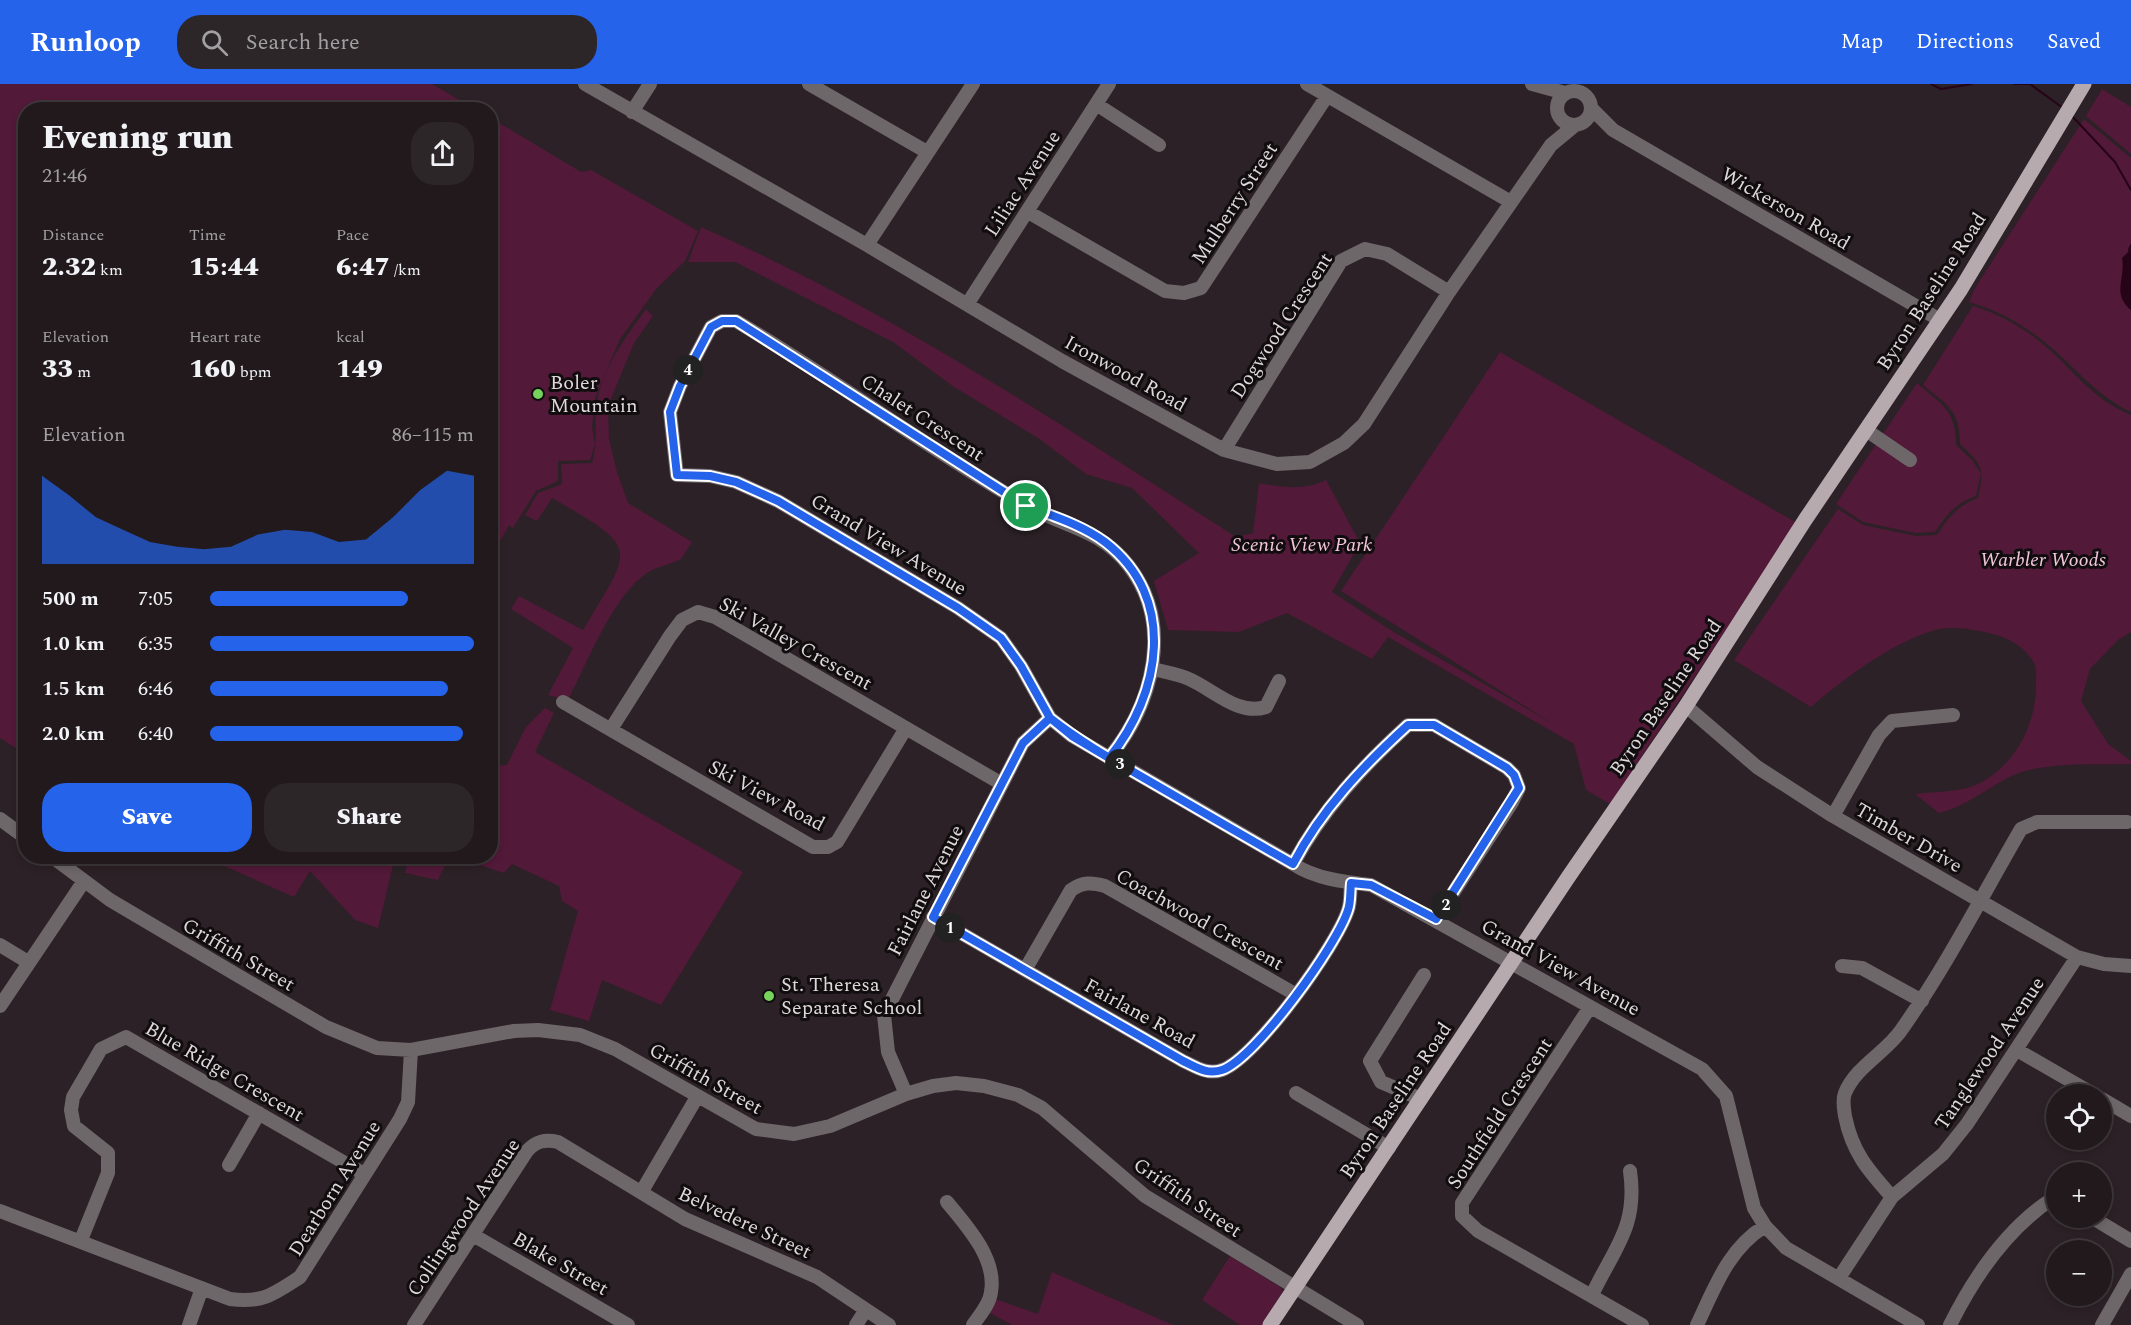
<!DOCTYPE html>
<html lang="en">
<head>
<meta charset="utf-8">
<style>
  body { margin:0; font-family:Spectral,serif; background:#2d2629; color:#f1f3f6; height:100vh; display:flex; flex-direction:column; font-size:22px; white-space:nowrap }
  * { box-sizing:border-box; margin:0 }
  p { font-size:20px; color:#a2a0a3 }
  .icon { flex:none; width:33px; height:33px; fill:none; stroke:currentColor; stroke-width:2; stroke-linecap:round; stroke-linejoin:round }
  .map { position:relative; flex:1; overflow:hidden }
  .details { position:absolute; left:18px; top:18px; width:480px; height:762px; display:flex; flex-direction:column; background:#21191c; border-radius:24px; box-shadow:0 3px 9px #0003,0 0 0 2px #3e383b }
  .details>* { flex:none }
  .controls { position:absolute; left:2046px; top:1000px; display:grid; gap:12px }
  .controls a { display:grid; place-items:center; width:66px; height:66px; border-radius:50%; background:#21191c; box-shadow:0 3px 9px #0003,0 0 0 2px #3e383b; font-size:30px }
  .pin { position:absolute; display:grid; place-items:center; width:51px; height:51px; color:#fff; margin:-26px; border:3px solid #fff; border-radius:50%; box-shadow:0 2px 6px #0007 }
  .km { position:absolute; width:30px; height:30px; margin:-15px; border-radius:50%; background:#222; color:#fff; font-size:16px; line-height:30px; text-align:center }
  .round { display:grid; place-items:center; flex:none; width:63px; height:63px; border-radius:24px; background:#2d2629 }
  .headline { display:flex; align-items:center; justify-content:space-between; height:102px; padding:0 24px }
  h1 { font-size:33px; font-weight:800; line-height:45px }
  .metrics { display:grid; grid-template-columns:repeat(3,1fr); gap:9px; height:102px; padding:6px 24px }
  .metrics div { display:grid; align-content:center }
  .metrics b { font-size:26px; font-weight:800 }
  .metrics small { font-size:16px; font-weight:400 }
  .metrics p { font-size:16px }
  .chart { height:168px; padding:12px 24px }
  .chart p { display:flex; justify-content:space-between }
  .chart svg { width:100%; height:108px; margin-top:6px; fill:#2563eb; opacity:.7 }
  .action { display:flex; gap:12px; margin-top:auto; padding:12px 24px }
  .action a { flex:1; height:69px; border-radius:24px; background:#2563eb; color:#fff; font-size:24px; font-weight:800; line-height:69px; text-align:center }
  .action a+a { background:#2d2629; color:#f1f3f6 }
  ul { padding:0 24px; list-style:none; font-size:20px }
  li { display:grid; grid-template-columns:96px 72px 1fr; align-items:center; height:45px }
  li i { height:15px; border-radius:8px; background:#2563eb }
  header { display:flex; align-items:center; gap:36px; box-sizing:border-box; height:84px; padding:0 30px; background:#2563eb; color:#fff }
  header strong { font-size:28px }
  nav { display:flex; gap:33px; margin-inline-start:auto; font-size:21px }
  .search { width:420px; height:54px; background:#2d2629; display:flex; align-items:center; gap:15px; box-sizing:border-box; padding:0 21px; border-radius:24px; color:#a2a0a3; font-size:22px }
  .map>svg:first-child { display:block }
  .green { fill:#521939 }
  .water { fill:#260317 }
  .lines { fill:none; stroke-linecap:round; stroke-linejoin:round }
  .stream { stroke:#260317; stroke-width:2 }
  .minor { stroke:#6d676a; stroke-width:14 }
  .major { stroke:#b6aaaf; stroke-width:15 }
  .route-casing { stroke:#fff; stroke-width:12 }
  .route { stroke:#2563eb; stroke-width:8 }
  .poi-dot { fill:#76d25a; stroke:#110d0f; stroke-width:2 }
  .labels { text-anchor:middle; stroke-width:6; stroke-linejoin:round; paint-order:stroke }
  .street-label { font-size:20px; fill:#dfd8db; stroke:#110d0f }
  .poi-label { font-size:20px; fill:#dfd8db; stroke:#110d0f; text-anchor:start }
  .park-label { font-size:20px; font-style:italic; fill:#f3c7db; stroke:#110d0f }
</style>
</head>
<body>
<header>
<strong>Runloop</strong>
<div class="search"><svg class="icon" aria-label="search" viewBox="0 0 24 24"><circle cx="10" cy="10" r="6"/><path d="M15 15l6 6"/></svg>Search here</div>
<nav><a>Map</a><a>Directions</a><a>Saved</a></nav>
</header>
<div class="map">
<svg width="2131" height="1241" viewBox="0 0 2131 1241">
  <rect width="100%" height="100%" fill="#2c2126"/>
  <path class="green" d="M0,0H432L475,25L26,26L25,670L0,654Z
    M2102,5L2131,23V70L2086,32Z
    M491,34L581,88L591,86L698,147L685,177L657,204L620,255L595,314L592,343L595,360L590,376L558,377V397L536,407L513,444L509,441L491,474Z
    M2084,35L2131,74V328C2099,313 2079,288 2053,265C2028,243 2000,227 1969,218L1975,204Z
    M701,143C890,226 1063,342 1236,453L1253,449L1259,399C1280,403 1306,407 1326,396L1360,459L1332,508L1392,547L1552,639L1341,507L1500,268L1797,439L1610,720L1586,706L1574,660L1388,553L1372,575L1287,529L1239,548L1168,546L1154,497L1199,469L1132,404L1086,390L1038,354L954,303L893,258L735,178H688Z
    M1973,222C2003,231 2029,247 2052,268C2080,294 2095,316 2131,331V548L2118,556L2090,585L2081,617L2108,660L2131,677V680C2097,681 2059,678 2025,687C1996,695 1971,722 1939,729L1915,710C1936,707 1958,709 1978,700C2015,682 2037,639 2036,599C2036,592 2037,583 2033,577C2024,563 2009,554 1993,550C1977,546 1955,542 1939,545C1896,556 1844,594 1811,623L1734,576L1838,425L1863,441L1916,452L1937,451C1948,434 1957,422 1978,414C1985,383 1982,381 1960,360C1960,326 1947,321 1923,301Z
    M646,225L653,232L634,259L608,322L609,355L617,388L628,419L692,458L681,475C668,482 655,482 643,492C611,517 588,577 569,614L563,615L548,611L573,564L511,525L519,512L583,546C634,461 640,465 552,414L537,437L525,431L538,409L562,400L561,380L592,379C598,359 594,340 597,319C602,285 626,252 646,225Z
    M1917,299C1942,321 1956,326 1956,361L1973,377L1981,390L1976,412C1956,419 1946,431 1935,448L1915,449L1863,438L1836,420Z
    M545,624L554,629L535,668L743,788L661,921L602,896L589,937L550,926L578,827L562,817L559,802L512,780L504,789L455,773L490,772L491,682L507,681L526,643Z
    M204,773H395L378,844L355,836L310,787L294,813Z
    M409,773V772L449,773L438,796L405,789Z
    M1230,1172L1280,1203L1283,1207L1263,1241H1240L1202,1216Z
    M1052,1188L1173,1241H1012L988,1228L995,1215L1038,1230Z"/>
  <path class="water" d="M2131,165V226C2111,209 2126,195 2122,174Z"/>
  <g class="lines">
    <path class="stream" d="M1931,0L1941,5L1972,0
      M2014,0H2030L2063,24
      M2072,32L2115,78L2131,106
      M2129,166L2131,161"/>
    <path class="minor" d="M585,0L867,161L1062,277L1224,366L1277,380L1310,378L1344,359L1364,340L1449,208L1551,61L1574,42
      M809,0L927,68
      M1307,0L1511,118
      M1532,0L1565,9
      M1557 24a17 17 0 1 1 34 0a17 17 0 1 1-34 0Z
      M1096,20L1159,61
      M1591,24L1613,46L1940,236
      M632,28L650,0
      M1028,128L1165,207L1184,209L1201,204L1327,12
      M867,161L973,0
      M968,219L1109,0
      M1866,346L1910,376
      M1224,366L1341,177L1365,165L1387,170L1449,208
      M1153,585C1165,588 1178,590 1189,595C1214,606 1238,632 1266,623L1279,597
      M563,618L813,763H828L837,758L906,644
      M1686,622L1757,683L1833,732L2077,873L2104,880L2131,882
      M611,645L670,552L682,536L698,528L715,533L1002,700
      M1109,674C1153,620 1174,541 1129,482C1099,443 1062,443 1024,420C926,363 834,295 736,237H722L711,243L680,302L670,328L677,391L710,392L736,398L778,417L958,524L1001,554L1021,582L1050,634L1072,652L1293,780C1316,795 1344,798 1371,801L1702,985L1726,1012L1754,1124L1765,1142L1786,1164L1918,1241
      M1833,732L1879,651L1892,637L1953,631
      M0,735L26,754
      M51,772L110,816L237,891L326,943L377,964L411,966L514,947L538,946L580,951L615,965L756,1045L794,1050L830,1042L906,1010L933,1002L956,999L984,1002L1018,1011L1042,1024L1145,1112L1357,1241
      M1293,780C1322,726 1363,682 1408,641H1434L1507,684L1514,691L1519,704L1511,720L1436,835
      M933,833L1183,977C1196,983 1207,991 1222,986C1256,974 1337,861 1348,826C1351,818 1350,807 1351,799
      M0,861L28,878
      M1842,882L1862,884L1922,917
      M1025,886L1071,806C1083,798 1091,798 1105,802L1295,910
      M0,922L84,797
      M1590,923L1462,1119V1132L1478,1147L1642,1241
      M2017,966L2095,1011
      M1296,1009L1389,1064
      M906,1010L888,968L884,931L1023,659L1050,634
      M1421,1015L1381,998L1370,977L1424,891
      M2102,1015L2131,1032
      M229,1081L259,1029
      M642,1107L697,1013
      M1892,1113C1868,1086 1852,1068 1845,1032C1844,1025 1842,1016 1845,1009C1856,982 1887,968 1902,945C1947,881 1982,812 2021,745L2037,738H2127
      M947,1118C967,1142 997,1175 991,1208C990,1220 979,1232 973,1241
      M0,1127L230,1215C263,1219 272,1211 300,1193L400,1035L408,1018L411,966
      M2093,1134L2131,1157
      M473,1151L628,1241
      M81,1156L108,1089V1069L74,1042L71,1026L73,1013L101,965L126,953L364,1090
      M1839,1194L1892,1113L1943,1070L1967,1040L2077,873
      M1592,1211C1614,1164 1638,1143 1630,1087
      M189,1241L202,1204
      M414,1241L527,1067C536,1057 545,1055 558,1058L685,1135L817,1193L889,1241
      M856,1241L865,1227
      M1697,1241C1715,1203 1728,1165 1765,1142
      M1950,1241C1974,1193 2006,1145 2052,1115L2056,1116
      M2102,1241L2131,1190"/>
    <path class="major" d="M1270,1241L1569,792L1686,622L1805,436L1961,205L2084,0"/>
  </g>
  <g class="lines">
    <defs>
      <path id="route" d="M1026,422C1053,432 1082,441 1105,458C1178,514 1161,610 1109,674L1072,652L1050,634L1023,659L933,833L1183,977C1196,983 1207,991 1222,986C1256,974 1337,861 1348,826C1351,818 1350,807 1351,799L1371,801L1436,835L1519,704L1514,691L1507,684L1434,641H1408C1363,682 1321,726 1293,780C1247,754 1201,727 1156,701C1120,680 1083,660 1050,634L1021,582L1001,554L958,524L778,417L736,398L710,392L677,391L670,328L680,302L711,243L722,237H736L1026,422"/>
    </defs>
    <use href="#route" class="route-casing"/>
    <use href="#route" class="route"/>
  </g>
  <g class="poi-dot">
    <circle cx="538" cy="310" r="6"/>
    <circle cx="769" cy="912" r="6"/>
  </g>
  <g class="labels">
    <g class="street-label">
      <text transform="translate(1022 99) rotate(-57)" y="7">Liliac Avenue</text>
      <text transform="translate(1234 119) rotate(-57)" y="7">Mulberry Street</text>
      <text transform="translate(1786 124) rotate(30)" y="7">Wickerson Road</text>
      <text transform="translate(1931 207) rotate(-57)" y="7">Byron Baseline Road</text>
      <text transform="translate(1281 241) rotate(-57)" y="7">Dogwood Crescent</text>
      <text transform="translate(1126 289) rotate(29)" y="7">Ironwood Road</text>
      <text transform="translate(923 333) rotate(33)" y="7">Chalet Crescent</text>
      <text transform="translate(889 460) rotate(31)" y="7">Grand View Avenue</text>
      <text transform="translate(796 559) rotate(29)" y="7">Ski Valley Crescent</text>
      <text transform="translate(1665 613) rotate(-56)" y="7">Byron Baseline Road</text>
      <text transform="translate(767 711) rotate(28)" y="7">Ski View Road</text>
      <text transform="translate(1909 753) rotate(30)" y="7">Timber Drive</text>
      <text transform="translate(925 806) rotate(-63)" y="7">Fairlane Avenue</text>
      <text transform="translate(1200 835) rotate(29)" y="7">Coachwood Crescent</text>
      <text transform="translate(239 870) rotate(30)" y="7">Griffith Street</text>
      <text transform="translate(1561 883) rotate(29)" y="7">Grand View Avenue</text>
      <text transform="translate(1140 929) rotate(29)" y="7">Fairlane Road</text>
      <text transform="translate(1989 969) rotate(-56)" y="7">Tanglewood Avenue</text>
      <text transform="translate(225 987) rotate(30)" y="7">Blue Ridge Crescent</text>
      <text transform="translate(706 994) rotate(29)" y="7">Griffith Street</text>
      <text transform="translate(1395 1016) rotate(-56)" y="7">Byron Baseline Road</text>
      <text transform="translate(1499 1029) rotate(-57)" y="7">Southfield Crescent</text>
      <text transform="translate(334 1104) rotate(-58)" y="7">Dearborn Avenue</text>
      <text transform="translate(1188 1113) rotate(34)" y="7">Griffith Street</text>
      <text transform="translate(463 1133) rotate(-56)" y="7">Collingwood Avenue</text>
      <text transform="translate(745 1138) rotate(25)" y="7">Belvedere Street</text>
      <text transform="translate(561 1179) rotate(30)" y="7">Blake Street</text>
    </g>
    <g class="poi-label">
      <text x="550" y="305">Boler<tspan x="550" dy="23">Mountain</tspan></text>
      <text x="781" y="907">St. Theresa<tspan x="781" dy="23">Separate School</tspan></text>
    </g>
    <g class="park-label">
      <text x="1302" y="467">Scenic View Park</text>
      <text x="2043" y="482">Warbler Woods</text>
    </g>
  </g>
</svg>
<div class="controls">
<a><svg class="icon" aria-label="locate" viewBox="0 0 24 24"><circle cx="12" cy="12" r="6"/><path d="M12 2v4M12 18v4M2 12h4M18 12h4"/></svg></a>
<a>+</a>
<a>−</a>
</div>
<div class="pin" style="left:1026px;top:422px;background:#1e9e55"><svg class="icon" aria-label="arrive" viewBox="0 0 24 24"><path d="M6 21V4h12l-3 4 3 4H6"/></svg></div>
<b class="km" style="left:950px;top:844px">1</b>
<b class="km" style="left:1446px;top:821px">2</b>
<b class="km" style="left:1120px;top:680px">3</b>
<b class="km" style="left:688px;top:286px">4</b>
<section class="details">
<div class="headline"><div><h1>Evening run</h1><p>21:46</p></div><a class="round"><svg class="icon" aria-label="share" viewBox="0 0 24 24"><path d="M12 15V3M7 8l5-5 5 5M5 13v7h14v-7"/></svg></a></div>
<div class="metrics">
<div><p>Distance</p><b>2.32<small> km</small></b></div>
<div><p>Time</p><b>15:44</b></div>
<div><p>Pace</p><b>6:47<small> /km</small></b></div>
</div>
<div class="metrics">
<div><p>Elevation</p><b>33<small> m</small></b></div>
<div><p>Heart rate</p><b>160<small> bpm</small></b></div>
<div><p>kcal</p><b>149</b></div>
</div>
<div class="chart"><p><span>Elevation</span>86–115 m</p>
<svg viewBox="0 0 160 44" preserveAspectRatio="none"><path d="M0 44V8L10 16L20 25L30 30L40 35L50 37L60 38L70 37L80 32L90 30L100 31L110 35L120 34L130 25L140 14L150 6L160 8V44z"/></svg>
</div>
<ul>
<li><b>500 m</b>7:05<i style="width:75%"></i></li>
<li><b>1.0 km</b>6:35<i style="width:100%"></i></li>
<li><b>1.5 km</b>6:46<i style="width:90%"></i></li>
<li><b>2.0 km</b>6:40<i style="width:96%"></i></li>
</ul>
<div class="action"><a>Save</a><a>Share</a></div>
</section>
</div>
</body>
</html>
